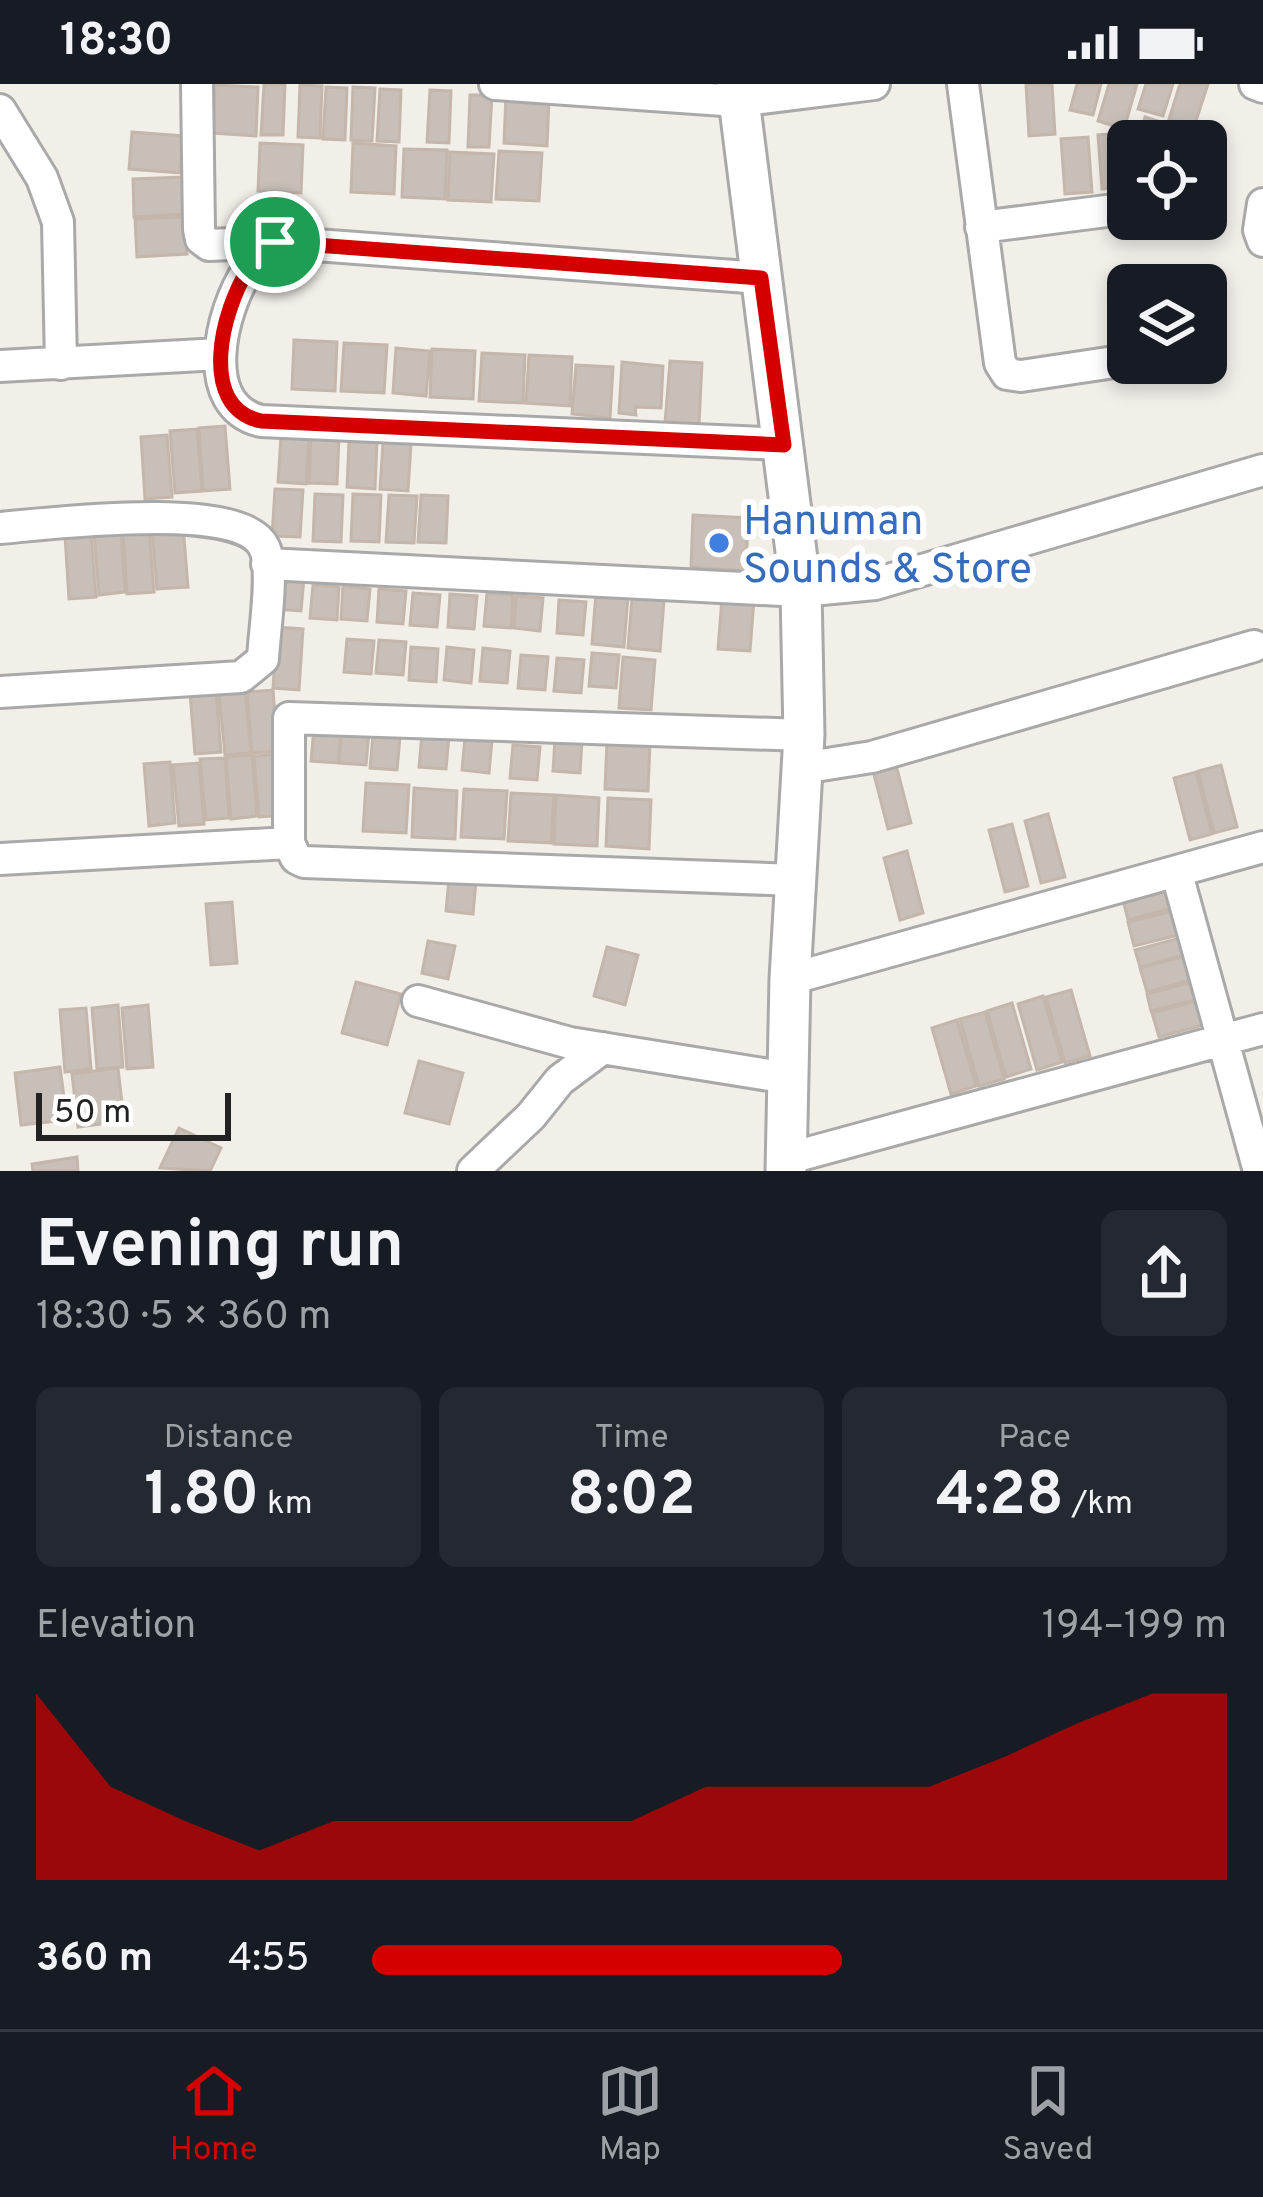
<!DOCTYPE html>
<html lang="en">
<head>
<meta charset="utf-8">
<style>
  body { margin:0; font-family:Overpass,sans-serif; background:#242831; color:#f1f3f6; height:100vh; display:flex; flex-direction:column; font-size:45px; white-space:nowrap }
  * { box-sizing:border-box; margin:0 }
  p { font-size:39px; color:#9ea1a6 }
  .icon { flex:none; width:66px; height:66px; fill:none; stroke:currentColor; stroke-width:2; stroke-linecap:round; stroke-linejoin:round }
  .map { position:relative; height:1087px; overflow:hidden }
  .side { display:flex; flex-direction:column; background:#171b24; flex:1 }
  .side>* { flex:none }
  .tools { position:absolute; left:1107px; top:36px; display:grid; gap:24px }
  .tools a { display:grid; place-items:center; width:120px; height:120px; border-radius:18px; background:#171b24; box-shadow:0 6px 18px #0003; font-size:60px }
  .scale { position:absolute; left:36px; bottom:30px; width:195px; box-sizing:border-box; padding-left:12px; border:6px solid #222; border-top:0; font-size:33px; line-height:42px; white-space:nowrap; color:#222; -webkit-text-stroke:9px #fff; paint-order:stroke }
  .pin { position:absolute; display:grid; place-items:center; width:102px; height:102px; color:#fff; margin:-51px; border:6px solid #fff; border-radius:50%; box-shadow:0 3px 12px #0007 }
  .round { display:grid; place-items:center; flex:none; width:126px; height:126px; border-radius:18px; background:#242831 }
  .headline { display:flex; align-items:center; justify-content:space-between; height:204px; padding:0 36px }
  h1 { font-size:66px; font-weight:700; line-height:90px }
  .metrics { display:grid; grid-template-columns:repeat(3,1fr); gap:18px; height:204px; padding:12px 36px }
  .metrics div { display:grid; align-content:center; border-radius:18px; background:#242831; text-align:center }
  .metrics b { font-size:60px; font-weight:700 }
  .metrics small { font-size:33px; font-weight:400 }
  .metrics p { font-size:33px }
  .chart { height:336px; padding:24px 36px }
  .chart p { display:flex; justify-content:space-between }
  .chart svg { width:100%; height:216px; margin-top:12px; fill:#d40000; opacity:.7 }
  ul { padding:0 36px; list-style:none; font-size:39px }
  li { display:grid; grid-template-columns:192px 144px 1fr; align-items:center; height:90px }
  li i { height:30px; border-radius:15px; background:#d40000 }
  .status { display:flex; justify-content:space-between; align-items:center; height:84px; padding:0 60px; background:#171b24; direction:ltr }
  .status svg { height:33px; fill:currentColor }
  .tab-bar { display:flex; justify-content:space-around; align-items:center; height:168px; border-top:3px solid #363941; background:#171b24; font-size:33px; color:#9ea1a6 }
  .tab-bar a { display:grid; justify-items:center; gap:6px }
  .tab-bar .on { color:#d40000 }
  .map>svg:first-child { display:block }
  .building { fill:#c7bfb8; stroke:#c4b6ab; stroke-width:3 }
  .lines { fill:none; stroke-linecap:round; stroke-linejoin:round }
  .minor-casing { stroke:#a9a9a9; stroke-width:36 }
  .tertiary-casing { stroke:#a9a9a9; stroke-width:45 }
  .minor { stroke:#fff; stroke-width:30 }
  .tertiary { stroke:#fff; stroke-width:39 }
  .route-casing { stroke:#fff; stroke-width:24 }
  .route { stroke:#d40000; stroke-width:15 }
  .shop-dot { fill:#3f7fe0; stroke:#fff; stroke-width:4.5 }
  .labels { text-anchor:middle; stroke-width:12; stroke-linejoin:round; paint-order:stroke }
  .shop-label { font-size:42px; fill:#366cbe; stroke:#fff; text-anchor:start }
</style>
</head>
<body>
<div class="status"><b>18:30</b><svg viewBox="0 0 49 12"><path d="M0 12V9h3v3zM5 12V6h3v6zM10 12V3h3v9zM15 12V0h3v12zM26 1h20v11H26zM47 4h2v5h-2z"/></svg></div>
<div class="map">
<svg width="1263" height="1087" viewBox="0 0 1263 1087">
  <rect width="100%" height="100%" fill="#f2efe9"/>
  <path class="building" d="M264,0H285L283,51H261Z
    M1026,0H1052L1055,50L1029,52Z
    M1077,0H1101L1093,31L1070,26Z
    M1109,0H1137L1124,45L1098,37Z
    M1146,0H1173L1163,32L1138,25Z
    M1180,0H1208L1194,43L1169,35Z
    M215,1L258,3L256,52L213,49Z
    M300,1L322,2L320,54L298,53Z
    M326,3L347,4L345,56L323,55Z
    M353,3L375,4L372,57L351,56Z
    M380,5L401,6L399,58L377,57Z
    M430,6L451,7L449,59L427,58Z
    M470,11H492L489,63H468Z
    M506,11L549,14L547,62L504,59Z
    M1145,33L1170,41L1165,57H1138Z
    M132,48L183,52L180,89L129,85Z
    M1124,49L1128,103L1102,105L1098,51Z
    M1088,53L1092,108L1065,110L1061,55Z
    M260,59L303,61L301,109L258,107Z
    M353,59L396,62L394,110L351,108Z
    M404,65L447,66L445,115L402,113Z
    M499,67L542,69L539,117L496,115Z
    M450,68L494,70L491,118L448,116Z
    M183,93L185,130L134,133L133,95Z
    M185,133L187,170L137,173L135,135Z
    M294,256L337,258L335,307L292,305Z
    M344,259L387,261L384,309L341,307Z
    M396,264L430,267L426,312L393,309Z
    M432,265L475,267L473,315L430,313Z
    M482,269L525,271L523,319L479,317Z
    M529,271L572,273L570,322L526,319Z
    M670,277L702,279L699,341L665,339Z
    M622,278L663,282L661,324L635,323L636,331L619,329Z
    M576,281L613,283L610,334L572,330Z
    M225,342L230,405L203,407L199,344Z
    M197,345L202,407L175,409L170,347Z
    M167,351L172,413L145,415L141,353Z
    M281,352L309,353L306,400L278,398Z
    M311,352L339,353L337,400L309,399Z
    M349,356L377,358L375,405L347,403Z
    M383,359L411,360L408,407L380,405Z
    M275,405L303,406L300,453L272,452Z
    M315,410L343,411L341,458L313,457Z
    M353,410L381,411L379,458L351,457Z
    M389,411L417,412L414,459L386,458Z
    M421,411L448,412L446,459L418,458Z
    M693,431L749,434L745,487L691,483Z
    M183,442L188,503L157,505L152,445Z
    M149,445L154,508L127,510L123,447Z
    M121,446L125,508L99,511L94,448Z
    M91,450L96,513L69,515L65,452Z
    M277,492L304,494L301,527L275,525Z
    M313,501L339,503L337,536L310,534Z
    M343,502L370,505L367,537L341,535Z
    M379,505L406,507L403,540L377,538Z
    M413,509L440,511L437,543L410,541Z
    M487,509L513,511L511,544L484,542Z
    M596,509L628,512L624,563L592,560Z
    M450,510L477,512L474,545L448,543Z
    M516,512L543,514L540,547L514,544Z
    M632,514L664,516L660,567L628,564Z
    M722,514L754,516L750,567L718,565Z
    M559,516L586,518L583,551L557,549Z
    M277,543L303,545L299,606L273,604Z
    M347,555L374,557L371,590L344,588Z
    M379,556L406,558L403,591L376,589Z
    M411,563L438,565L436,598L409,596Z
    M447,563L474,566L471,599L444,596Z
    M483,564L510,567L507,599L480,597Z
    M592,569L619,571L616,604L589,602Z
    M521,571L548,573L545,606L518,604Z
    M623,573L655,576L651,626L619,624Z
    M557,574L584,576L581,609L554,607Z
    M216,606L221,668L195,670L190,609Z
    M273,606L278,667L252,669L247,608Z
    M245,607L251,669L225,671L219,610Z
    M314,644L341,646L338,679L311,677Z
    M342,646L369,648L366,681L339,679Z
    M422,650L449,652L446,685L419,683Z
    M373,651L400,653L397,686L370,684Z
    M465,654L492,656L489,689L462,686Z
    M555,655L582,657L580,689L553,687Z
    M607,657L650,659L648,707L605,705Z
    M513,661L540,663L537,696L510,694Z
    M279,670L285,731L259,733L254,672Z
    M252,671L257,732L231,735L226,673Z
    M225,674L229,734L206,736L200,675Z
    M895,677L911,739L888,745L872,683Z
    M170,678L175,739L149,742L144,680Z
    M199,679L204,740L179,742L173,681Z
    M1221,681L1237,743L1214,749L1198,687Z
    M1196,688L1212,750L1190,756L1174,694Z
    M366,699L409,701L406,749L363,747Z
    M414,704L457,707L455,755L412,753Z
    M464,705L507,707L504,755L461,753Z
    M511,709L554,711L551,759L508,757Z
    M556,711L599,714L597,762L554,760Z
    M608,714L651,716L649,765L606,762Z
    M1048,730L1065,793L1041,799L1025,737Z
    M1012,740L1028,802L1005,808L989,746Z
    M907,767L923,829L900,836L884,774Z
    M449,795L476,797L473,830L446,827Z
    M1174,798L1180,822L1128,836L1122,812Z
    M232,818L237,879L211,881L206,820Z
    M1181,825L1187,849L1134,862L1128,838Z
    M1187,852L1191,869L1140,883L1135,866Z
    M428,857L455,862L448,895L422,889Z
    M607,863L638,871L625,921L594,912Z
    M1193,870L1199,894L1147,908L1140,884Z
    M1199,896L1203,914L1151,927L1147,910Z
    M356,898L401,910L387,961L342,949Z
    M1071,906L1090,972L1065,979L1046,913Z
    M1043,912L1062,978L1037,986L1018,920Z
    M1205,915L1211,939L1159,953L1152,929Z
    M1012,919L1031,985L1006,993L987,927Z
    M118,921L123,983L97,985L92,924Z
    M148,921L153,983L127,985L122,924Z
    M86,924L91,985L65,988L60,926Z
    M985,928L1004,995L979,1002L960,935Z
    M957,936L976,1002L951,1010L932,944Z
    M419,977L463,989L449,1040L405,1029Z
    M60,983L67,1036L21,1041L15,989Z
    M118,984L124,1037L78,1043L72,990Z
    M179,1044L221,1064L210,1087L160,1084Z
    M77,1073L78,1087H33L32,1080Z"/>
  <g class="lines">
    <defs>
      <path id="minor" d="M197,0L199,145L201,155L209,161L275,158L761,194
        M495,0L738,17L874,0
        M963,0L1000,279L1007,290L1021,292L1128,276
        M1255,0L1263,3
        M0,26L42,94L58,138L61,280
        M1263,120L1259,146L1263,157
        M981,143L1114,126
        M275,158C266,167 255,176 248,186C221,226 197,322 261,337L784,360
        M0,282L220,270
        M0,444C47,440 241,415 264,463C275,484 264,549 263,575L241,593L0,608
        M267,480L801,507L875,500L1263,386
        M802,684L872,673L1254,562
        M0,775L289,759
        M1177,790L1259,1087
        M795,796L304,778L296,774L289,759V634L804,651
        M790,895L1263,763
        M418,917L570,959L788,994
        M786,1075L1263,945
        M473,1087L531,1032L560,996L603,964"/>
      <path id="tertiary" d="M737,0L801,507L804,651L790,895L786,1087"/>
    </defs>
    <use href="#minor" class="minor-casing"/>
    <use href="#tertiary" class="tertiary-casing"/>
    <use href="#minor" class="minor"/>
    <use href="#tertiary" class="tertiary"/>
  </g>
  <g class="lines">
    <defs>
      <path id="route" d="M275,158L761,194L784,361L261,337C197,323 222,226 248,186C255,176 266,167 275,158Z"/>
    </defs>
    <use href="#route" class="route-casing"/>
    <use href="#route" class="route"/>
  </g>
  <circle class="shop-dot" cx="719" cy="459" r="12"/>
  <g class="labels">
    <g class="shop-label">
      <text x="743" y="450">Hanuman<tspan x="743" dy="48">Sounds &amp; Store</tspan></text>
    </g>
  </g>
</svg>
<div class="tools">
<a><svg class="icon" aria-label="locate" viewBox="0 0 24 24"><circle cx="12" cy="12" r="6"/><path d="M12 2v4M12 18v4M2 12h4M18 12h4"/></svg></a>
<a><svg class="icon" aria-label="layers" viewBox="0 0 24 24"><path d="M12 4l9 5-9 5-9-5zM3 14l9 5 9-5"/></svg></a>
</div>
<div class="scale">50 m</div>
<div class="pin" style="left:275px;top:158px;background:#1e9e55"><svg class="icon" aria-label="arrive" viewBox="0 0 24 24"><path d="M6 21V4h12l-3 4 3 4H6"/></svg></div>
</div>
<section class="side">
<div class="headline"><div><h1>Evening run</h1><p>18:30 · 5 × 360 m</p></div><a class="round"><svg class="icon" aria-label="share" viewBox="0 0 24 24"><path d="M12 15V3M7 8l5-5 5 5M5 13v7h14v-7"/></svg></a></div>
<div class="metrics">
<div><p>Distance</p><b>1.80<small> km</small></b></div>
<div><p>Time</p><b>8:02</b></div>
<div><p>Pace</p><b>4:28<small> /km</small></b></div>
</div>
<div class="chart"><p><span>Elevation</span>194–199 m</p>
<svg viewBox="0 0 160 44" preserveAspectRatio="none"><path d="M0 44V6L10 25L20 32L30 38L40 32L50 32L60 32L70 32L80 32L90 25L100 25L110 25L120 25L130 19L140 12L150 6L160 6V44z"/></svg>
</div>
<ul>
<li><b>360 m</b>4:55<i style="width:55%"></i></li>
</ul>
</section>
<nav class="tab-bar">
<a class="on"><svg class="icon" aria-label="home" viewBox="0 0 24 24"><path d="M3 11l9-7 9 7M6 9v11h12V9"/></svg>Home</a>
<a><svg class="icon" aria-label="map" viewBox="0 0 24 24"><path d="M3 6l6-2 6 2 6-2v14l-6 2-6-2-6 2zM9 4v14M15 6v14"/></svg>Map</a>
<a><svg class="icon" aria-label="saved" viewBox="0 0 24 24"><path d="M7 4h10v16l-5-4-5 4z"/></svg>Saved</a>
</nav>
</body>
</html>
